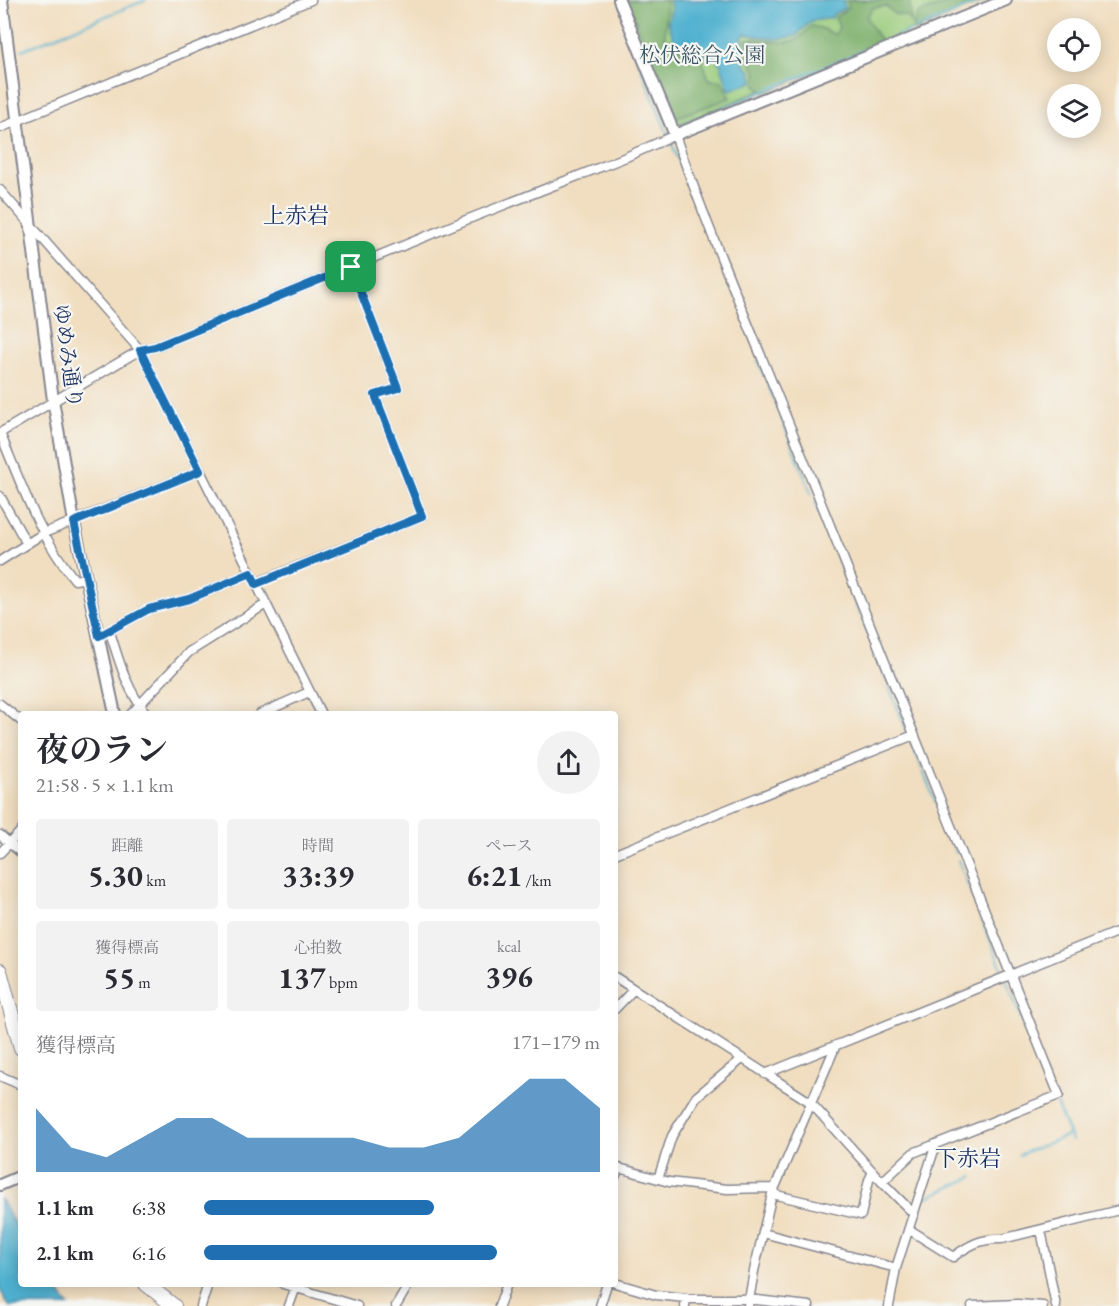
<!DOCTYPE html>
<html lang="ja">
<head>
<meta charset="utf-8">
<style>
  body { margin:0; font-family:"EB Garamond","Noto Serif JP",serif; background:#f2f2f3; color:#2b2b33; height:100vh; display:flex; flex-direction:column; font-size:22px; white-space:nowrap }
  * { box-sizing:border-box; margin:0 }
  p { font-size:20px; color:#7c7c81 }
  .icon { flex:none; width:33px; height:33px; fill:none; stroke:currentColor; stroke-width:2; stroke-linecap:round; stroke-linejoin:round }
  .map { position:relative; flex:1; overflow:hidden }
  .drawer { position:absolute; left:18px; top:711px; width:600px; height:576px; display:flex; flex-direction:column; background:#fff; border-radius:6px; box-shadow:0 3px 15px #0003 }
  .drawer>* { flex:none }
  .buttons { position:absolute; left:1047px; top:18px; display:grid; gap:12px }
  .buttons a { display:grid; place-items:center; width:54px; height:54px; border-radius:50%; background:#fff; box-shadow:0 3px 15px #0003; font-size:30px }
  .pin { position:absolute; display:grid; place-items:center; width:51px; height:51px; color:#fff; margin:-26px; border-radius:12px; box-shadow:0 3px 9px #0006 }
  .round { display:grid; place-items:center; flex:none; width:63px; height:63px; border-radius:32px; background:#f2f2f3 }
  .summary { display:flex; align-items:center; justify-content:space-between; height:102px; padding:0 18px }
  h1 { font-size:33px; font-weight:700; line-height:45px }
  .metrics { display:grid; grid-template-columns:repeat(3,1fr); gap:9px; height:102px; padding:6px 18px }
  .metrics div { display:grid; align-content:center; border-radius:6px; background:#f2f2f3; text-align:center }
  .metrics b { font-size:30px; font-weight:700 }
  .metrics small { font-size:16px; font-weight:400 }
  .metrics p { font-size:16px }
  .chart { height:168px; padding:12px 18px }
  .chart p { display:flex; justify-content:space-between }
  .chart svg { width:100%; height:108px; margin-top:6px; fill:#1f6fb2; opacity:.7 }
  ul { padding:0 18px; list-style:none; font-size:20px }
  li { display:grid; grid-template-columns:96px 72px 1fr; align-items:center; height:45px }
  li i { height:15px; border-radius:8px; background:#1f6fb2 }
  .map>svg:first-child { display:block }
  .green { fill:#99ca79; stroke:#5a7c6c; stroke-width:1.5 }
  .forest { fill:#7aae69; stroke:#4a6e64; stroke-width:1.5 }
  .water { fill:#50b1cf; stroke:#367096; stroke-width:1.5 }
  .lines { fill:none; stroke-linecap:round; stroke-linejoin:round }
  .stream { stroke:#50b1cf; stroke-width:2 }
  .minor-casing { stroke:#86868f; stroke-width:11 }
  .tertiary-casing { stroke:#86868f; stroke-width:14 }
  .primary-casing { stroke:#86868f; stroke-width:16 }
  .minor { stroke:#fff; stroke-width:8 }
  .tertiary { stroke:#fff; stroke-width:10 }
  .primary { stroke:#fff; stroke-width:14 }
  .route-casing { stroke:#fff; stroke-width:12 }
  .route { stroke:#1f6fb2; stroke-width:8 }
  .labels { text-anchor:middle; stroke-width:4.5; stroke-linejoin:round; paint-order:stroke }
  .park-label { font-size:21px; fill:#3a5665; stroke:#f6f6f2 }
  .street-label { font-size:21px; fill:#1b2f5e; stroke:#f6f6f2 }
  .neighbourhood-label { font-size:22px; fill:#1b2f5e; stroke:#f6f6f2 }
</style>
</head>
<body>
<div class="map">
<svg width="1119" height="1306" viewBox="0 0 1119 1306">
  <rect width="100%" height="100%" fill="#f6f6f2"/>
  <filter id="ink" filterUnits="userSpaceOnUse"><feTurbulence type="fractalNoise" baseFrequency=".0167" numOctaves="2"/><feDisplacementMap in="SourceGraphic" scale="12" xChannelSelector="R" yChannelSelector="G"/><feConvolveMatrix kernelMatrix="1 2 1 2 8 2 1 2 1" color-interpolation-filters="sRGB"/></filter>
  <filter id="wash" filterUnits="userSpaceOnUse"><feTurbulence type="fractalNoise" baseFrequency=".008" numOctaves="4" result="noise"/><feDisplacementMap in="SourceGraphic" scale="24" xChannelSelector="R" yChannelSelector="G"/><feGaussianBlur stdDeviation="1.35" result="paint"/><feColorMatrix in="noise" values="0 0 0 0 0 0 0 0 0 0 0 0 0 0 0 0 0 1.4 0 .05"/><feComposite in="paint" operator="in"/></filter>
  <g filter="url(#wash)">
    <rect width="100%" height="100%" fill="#f1dec0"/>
    <path class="green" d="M620,0H986L671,127Z"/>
    <path class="forest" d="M624,0H667L665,37L678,48L690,50L702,60L709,79L722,81L730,98L675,118L673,102L661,91L656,67L646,54L636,21Z
      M847,0H910L911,23L906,16L894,14L886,6L873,8L867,16C870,28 878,34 883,45L764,93L756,85V72L748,58L746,39C762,37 781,46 796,40C802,37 807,30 811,26L821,28L835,35L839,27L835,17L849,8Z
      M956,0H984L915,32L913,25L919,13Z"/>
    <path class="water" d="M670,0H843L845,8L833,14L832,18L811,21L796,36L785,38L776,39L745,34L742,37C744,47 743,56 745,66L751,71L753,82L729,90L721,65L712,55C701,55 687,47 675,43L668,22L671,11Z
      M0,1199L21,1234V1284H53L69,1306H9L0,1290Z"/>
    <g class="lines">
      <path class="stream" d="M631,43L668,135
        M22,50L146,0
        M675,128L986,0
        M671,142L698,209
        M758,360L764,375
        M767,382L812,495
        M815,502L860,615
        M863,621L908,734
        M911,741L956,853
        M958,860L1003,972
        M1006,980L1052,1094
        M1055,1101L1072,1141
        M1019,1155L1069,1135
        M923,1199L973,1177"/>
    </g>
  </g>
  <g filter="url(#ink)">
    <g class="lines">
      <defs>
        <path id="minor" d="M0,128L311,0
          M0,190L140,350L321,714
          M0,433L140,350L155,347L466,220L626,157L675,135C715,249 764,361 809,473C892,680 976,888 1059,1095L913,1153L882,1182
          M0,433C21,483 39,537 75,580L86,578
          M0,496L27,544
          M0,561L44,533L200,471
          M256,583L422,516L375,395L398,388L351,267
          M110,632C119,661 127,691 147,714
          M99,636L149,609L189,599L251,573
          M0,704L21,721
          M131,714L189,652L266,604
          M260,714L309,692
          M0,835L21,853
          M0,853L21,831
          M615,854L914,735
          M615,977L810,1102L882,1182L914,1214
          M615,1009L633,990
          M765,1074L1119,931
          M0,1076L21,1085
          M615,1177L619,1168L669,1182L727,1189L774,1188
          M658,1179L672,1136L696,1097L742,1059
          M772,1194L861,1215L869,1180L873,1172
          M910,1230L953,1257C969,1245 982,1238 1002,1239L1119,1210
          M1041,1230L1056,1306
          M763,1233L896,1268
          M615,1283L656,1295L686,1298L685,1306
          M283,1284L357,1306
          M686,1299H748L809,1306
          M201,1306L208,1284
          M289,1306L297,1284
          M396,1306L409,1284
          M499,1306L507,1284
          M600,1306L607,1284
          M748,1306L754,1271L772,1194L836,1045
          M889,1306L896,1268L936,1144
          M972,1306L1018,1304L1043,1306"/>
        <path id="tertiary" d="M2,0L53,400L74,522L115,714
          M619,0L675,135L1006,0
          M0,1185L21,1176"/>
        <path id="primary" d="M0,971L21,1048
          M146,1284L174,1306"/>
      </defs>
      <use href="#minor" class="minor-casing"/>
      <use href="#tertiary" class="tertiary-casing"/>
      <use href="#primary" class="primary-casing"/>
      <use href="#minor" class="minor"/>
      <use href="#tertiary" class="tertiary"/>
      <use href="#primary" class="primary"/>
    </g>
  </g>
  <g class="lines" filter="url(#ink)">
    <defs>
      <path id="route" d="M351,267L398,388L375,395L422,516L256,584L251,573L189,599L149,609L99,636L74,522L200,471L140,350L155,347Z"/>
    </defs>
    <use href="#route" class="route-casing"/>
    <use href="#route" class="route"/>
  </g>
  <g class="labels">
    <g class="park-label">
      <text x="702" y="62">松伏総合公園</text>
    </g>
    <g class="street-label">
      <text transform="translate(68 356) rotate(82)" y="7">ゆめみ通り</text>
    </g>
    <g class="neighbourhood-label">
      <text x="296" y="223">上赤岩</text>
      <text x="968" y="1166">下赤岩</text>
    </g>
  </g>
</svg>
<div class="buttons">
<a><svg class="icon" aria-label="locate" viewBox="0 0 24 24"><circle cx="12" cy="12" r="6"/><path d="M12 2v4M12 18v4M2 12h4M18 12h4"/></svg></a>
<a><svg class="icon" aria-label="layers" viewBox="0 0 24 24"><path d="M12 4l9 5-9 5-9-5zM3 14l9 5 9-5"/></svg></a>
</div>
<div class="pin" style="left:351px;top:267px;background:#1e9e55"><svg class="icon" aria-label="arrive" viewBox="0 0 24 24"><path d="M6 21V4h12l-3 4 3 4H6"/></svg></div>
<section class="drawer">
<div class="summary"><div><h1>夜のラン</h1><p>21:58 · 5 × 1.1 km</p></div><a class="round"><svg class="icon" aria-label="share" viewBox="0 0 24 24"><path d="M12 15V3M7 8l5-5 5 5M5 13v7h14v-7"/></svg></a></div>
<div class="metrics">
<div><p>距離</p><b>5.30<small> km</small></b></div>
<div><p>時間</p><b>33:39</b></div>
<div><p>ペース</p><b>6:21<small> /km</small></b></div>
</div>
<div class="metrics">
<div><p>獲得標高</p><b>55<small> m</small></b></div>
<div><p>心拍数</p><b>137<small> bpm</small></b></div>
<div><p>kcal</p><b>396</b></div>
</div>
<div class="chart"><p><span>獲得標高</span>171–179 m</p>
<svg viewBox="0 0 160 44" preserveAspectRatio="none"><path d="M0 44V18L10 34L20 38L30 30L40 22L50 22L60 30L70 30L80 30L90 30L100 34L110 34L120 30L130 18L140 6L150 6L160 18V44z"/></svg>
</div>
<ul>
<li><b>1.1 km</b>6:38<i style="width:58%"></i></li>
<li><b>2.1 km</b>6:16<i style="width:74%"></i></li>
</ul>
</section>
</div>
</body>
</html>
